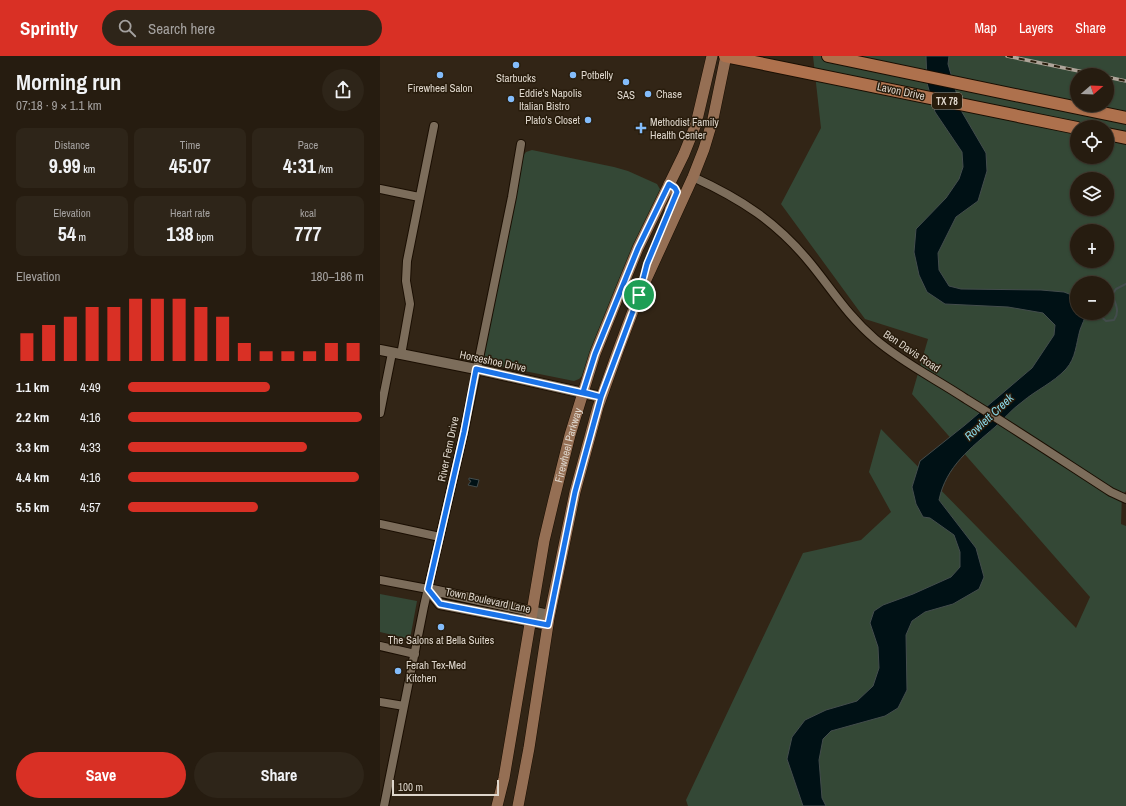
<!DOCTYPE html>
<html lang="en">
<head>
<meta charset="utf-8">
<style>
  body { margin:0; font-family:"Archivo Narrow",sans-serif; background:#2e2519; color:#f1f3f6; height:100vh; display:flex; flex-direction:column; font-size:15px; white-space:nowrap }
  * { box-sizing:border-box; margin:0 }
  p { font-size:13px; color:#a4a19f }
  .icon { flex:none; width:22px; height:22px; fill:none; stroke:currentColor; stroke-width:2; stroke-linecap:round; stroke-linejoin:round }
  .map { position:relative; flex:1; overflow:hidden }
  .panel { display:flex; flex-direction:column; background:#261c10; width:380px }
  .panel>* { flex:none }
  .needle { width:26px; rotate:71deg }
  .buttons { position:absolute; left:690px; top:12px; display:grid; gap:8px }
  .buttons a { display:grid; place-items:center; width:44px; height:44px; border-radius:50%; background:#261c10; box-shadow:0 1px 3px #0004,0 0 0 1px #423a30; font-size:20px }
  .scale { position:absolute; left:12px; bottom:10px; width:107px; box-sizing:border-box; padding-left:4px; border:2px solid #ded6cc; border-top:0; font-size:11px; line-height:14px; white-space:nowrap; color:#ded6cc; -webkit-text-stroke:3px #281c0c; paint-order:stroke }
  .pin { position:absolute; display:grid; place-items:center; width:34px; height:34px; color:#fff; margin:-17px; border:2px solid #fff; border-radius:50%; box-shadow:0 1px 4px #0007 }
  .round { display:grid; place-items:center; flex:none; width:42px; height:42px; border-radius:21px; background:#2e2519 }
  .headline { display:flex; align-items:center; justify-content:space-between; height:68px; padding:0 16px }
  h1 { font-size:22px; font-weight:800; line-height:30px }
  .metrics { display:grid; grid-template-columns:repeat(3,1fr); gap:6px; height:68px; padding:4px 16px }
  .metrics div { display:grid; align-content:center; border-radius:8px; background:#2e2519; text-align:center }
  .metrics b { font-size:20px; font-weight:800 }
  .metrics small { font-size:11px; font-weight:400 }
  .metrics p { font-size:11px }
  .chart { height:112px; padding:8px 16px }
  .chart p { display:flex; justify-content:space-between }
  .chart svg { width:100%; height:72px; margin-top:4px; stroke:#d93025; stroke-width:6 }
  .primary-button { display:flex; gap:8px; margin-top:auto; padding:8px 16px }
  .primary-button a { flex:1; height:46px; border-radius:24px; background:#d93025; color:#fff; font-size:16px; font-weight:800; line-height:46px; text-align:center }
  .primary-button a+a { background:#2e2519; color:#f1f3f6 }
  ul { padding:0 16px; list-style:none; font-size:13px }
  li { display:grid; grid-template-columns:64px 48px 1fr; align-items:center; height:30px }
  li i { height:10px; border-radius:5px; background:#d93025 }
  header { display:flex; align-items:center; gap:24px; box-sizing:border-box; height:56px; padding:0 20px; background:#d93025; color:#fff }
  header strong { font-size:19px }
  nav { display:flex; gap:22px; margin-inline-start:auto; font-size:14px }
  .search { width:280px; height:36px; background:#2e2519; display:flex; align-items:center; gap:10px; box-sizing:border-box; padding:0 14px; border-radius:22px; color:#a4a19f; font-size:15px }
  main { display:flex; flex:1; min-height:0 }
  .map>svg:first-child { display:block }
  .green { fill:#344836; fill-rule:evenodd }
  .water { fill:#001115; stroke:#434c4c }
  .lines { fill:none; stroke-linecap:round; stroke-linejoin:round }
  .stream { stroke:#434c4c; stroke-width:2 }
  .minor-casing { stroke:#1a0e02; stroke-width:10 }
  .tertiary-casing { stroke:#1a0e02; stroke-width:12 }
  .secondary-casing { stroke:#1a0e02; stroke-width:12 }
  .primary-casing { stroke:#1a0e02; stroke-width:14 }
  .minor { stroke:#7c6d5b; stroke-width:8 }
  .tertiary { stroke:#7c6d5b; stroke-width:10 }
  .secondary { stroke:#956f54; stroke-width:11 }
  .primary { stroke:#ae714d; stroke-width:12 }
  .rail-casing { stroke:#aea499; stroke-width:3.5 }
  .rail { stroke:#281c0c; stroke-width:2; stroke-dasharray:6; stroke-linecap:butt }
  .route-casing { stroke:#fff; stroke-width:8 }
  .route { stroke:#1a73e8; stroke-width:5 }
  .poi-dot { fill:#83bcfb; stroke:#281c0c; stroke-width:1.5 }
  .labels { text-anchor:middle; stroke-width:3; stroke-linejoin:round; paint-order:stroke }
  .shield { fill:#281c0c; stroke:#a79e92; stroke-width:1 }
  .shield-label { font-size:10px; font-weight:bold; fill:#ded6cc }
  .poi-label { font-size:11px; fill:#ded6cc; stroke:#281c0c; text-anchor:start }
  .street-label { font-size:11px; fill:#ded6cc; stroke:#281c0c }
  .water-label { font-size:12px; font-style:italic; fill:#8ad9e8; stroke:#281c0c }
</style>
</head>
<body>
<header>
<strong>Sprintly</strong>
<div class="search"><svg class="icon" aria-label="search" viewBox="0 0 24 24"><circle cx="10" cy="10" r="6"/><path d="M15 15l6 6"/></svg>Search here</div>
<nav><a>Map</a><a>Layers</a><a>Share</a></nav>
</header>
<main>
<section class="panel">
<div class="headline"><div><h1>Morning run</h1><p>07:18 · 9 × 1.1 km</p></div><a class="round"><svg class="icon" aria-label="share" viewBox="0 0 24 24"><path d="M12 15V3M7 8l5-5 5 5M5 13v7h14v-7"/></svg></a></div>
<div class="metrics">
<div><p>Distance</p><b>9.99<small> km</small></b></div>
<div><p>Time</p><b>45:07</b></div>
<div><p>Pace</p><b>4:31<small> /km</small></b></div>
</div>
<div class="metrics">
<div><p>Elevation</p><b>54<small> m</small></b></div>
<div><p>Heart rate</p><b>138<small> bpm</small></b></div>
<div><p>kcal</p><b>777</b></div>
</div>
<div class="chart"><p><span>Elevation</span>180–186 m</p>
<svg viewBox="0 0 160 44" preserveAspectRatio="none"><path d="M5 44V27M15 44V22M25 44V17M35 44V11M45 44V11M55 44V6M65 44V6M75 44V6M85 44V11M95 44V17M105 44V33M115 44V38M125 44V38M135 44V38M145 44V33M155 44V33"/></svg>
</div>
<ul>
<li><b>1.1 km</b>4:49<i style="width:60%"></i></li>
<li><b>2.2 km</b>4:16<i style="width:99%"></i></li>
<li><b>3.3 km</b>4:33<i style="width:76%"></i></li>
<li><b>4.4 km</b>4:16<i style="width:98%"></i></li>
<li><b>5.5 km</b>4:57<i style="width:55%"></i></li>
</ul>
<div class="primary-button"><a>Save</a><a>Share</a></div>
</section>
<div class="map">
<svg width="746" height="750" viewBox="0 0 746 750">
  <rect width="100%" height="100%" fill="#322516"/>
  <path class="green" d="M433,0H746V435L742,439L741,468L746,470V750H308L306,744L423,497L481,484L511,456L489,416L501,373L696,572L710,541L532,338L548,283L485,263L401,148L441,72ZM697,19H727V49H697ZM697,71H727V101H697ZM697,123H727V153H697ZM697,175H727V205H697ZM697,227H727V257H697Z
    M152,94L234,111L248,115L277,128L281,135L233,246L219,273L202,320L199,323L194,325L109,308L105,306L103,302L143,100L146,96Z
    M0,538L37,545L30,583L0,576Z"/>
  <path class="water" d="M546,0H569L568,8L582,56L606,97L607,115L598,145L576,161L558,197L559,214L569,230L581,233L661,234L684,236L697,241V257H706C705,263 702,268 700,274C696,288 696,302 686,313C673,327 656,334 642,346C632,353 624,363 615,371C591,392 566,410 559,444L596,492L604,521L599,533L573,548L545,556L532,565L526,579L527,634L518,652L505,660L451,675L443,683L439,704L442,742L446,750H423L407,703L412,681L425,664L446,654L477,645L493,630L499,612L498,591L490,567L494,555L503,549L533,538L571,521L580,511V496L574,479L550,462L543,461L536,448L532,431L540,405L585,369L652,312L674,279L675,269L663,257L628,251L565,248L547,236L539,219L534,196L536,173L566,142L579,123L583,111L582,96L555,56L547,27Z
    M89,422L99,424L97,431L88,429L91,425L89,424Z"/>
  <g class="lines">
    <path class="stream" d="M693,241L697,236
      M717,257L726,265L734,264C740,256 736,248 732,239L736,233L746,228"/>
    <defs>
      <path id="minor" d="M313,121C361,143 397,166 431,208C453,235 468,260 495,283C523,307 556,323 586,343C635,373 683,405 731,436L746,443
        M0,133L39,141
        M21,299L30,248L26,225L27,205L54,70
        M0,357L12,297
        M0,468L60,481
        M0,524L48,533
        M0,590L35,598
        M0,646L24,650
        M4,750L44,550L84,376L132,141L141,88"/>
      <path id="tertiary" d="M0,294L96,313L221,341
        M48,533L60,548L168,569
        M48,533L169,559"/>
      <g id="secondary">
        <path d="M289,128C301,137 295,143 290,154"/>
        <path id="s1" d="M117,750L124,722L164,485L174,443L190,379L215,298L240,236L258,192L304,98L316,68L332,0"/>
        <path d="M138,750L149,692L169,562L195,436L218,351L239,292L259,239L313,121L324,93L333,63L346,0"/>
      </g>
      <path id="primary" d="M345,0L697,72
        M448,0L746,62
        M727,78L746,82"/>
    </defs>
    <use href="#minor" class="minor-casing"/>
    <use href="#tertiary" class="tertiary-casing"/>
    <use href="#secondary" class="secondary-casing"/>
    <use href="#primary" class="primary-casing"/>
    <use href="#minor" class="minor"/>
    <use href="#tertiary" class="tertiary"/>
    <use href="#secondary" class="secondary"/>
    <use href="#primary" class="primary"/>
    <defs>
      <path id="rail" d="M627,0L718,19
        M727,21L746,25"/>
    </defs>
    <use href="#rail" class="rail-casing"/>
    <use href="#rail" class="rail"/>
  </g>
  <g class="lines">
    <defs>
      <path id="route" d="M259,239L221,341L96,313L84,376L48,533L60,548L168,569L195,436L221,341L203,336L215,298L258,192L289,128L295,132L297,136L267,208L259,239"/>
    </defs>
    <use href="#route" class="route-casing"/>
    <use href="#route" class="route"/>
  </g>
  <g class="poi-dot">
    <circle cx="136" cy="9" r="4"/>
    <circle cx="60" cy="19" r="4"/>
    <circle cx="193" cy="19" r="4"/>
    <circle cx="246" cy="26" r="4"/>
    <circle cx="268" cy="38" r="4"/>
    <circle cx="131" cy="43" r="4"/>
    <circle cx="208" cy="64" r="4"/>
    <path d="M259 66h4v4h4v4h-4v4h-4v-4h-4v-4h4z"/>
    <circle cx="61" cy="571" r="4"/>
    <circle cx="18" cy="615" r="4"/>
  </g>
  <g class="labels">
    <rect class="shield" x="552" y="37" width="30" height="16" rx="3"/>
    <g class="shield-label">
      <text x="567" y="49">TX 78</text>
    </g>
    <g class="poi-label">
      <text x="201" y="23">Potbelly</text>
      <text x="136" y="26" text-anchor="middle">Starbucks</text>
      <text x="60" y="36" text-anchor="middle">Firewheel Salon</text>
      <text x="139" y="41">Eddie's Napolis<tspan x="139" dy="13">Italian Bistro</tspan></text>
      <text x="276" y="42">Chase</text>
      <text x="246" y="43" text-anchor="middle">SAS</text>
      <text x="200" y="68" text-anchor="end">Plato's Closet</text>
      <text x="270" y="70">Methodist Family<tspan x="270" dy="13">Health Center</tspan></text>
      <text x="61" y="588" text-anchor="middle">The Salons at Bella Suites</text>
      <text x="26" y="613">Ferah Tex-Med<tspan x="26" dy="13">Kitchen</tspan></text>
    </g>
    <g class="street-label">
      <text transform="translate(521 35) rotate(12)" y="4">Lavon Drive</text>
      <text transform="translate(532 295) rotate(34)" y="4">Ben Davis Road</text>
      <text transform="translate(113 305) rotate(12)" y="4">Horseshoe Drive</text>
      <text dy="4" stroke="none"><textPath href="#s1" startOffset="368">Firewheel Parkway</textPath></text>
      <text transform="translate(68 393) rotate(-78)" y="4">River Fern Drive</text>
      <text transform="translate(108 544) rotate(12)" y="4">Town Boulevard Lane</text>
    </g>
    <g class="water-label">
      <text transform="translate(609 361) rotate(-43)" y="4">Rowlett Creek</text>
    </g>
  </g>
</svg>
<div class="buttons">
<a><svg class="needle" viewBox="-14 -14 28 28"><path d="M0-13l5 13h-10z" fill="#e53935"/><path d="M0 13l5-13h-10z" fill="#a4a19f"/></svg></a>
<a><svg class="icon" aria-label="locate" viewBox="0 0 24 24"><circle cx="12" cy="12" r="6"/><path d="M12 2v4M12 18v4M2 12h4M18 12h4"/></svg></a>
<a><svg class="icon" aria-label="layers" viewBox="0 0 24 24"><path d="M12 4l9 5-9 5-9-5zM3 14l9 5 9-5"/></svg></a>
<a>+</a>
<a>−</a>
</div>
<div class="scale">100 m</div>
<div class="pin" style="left:259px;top:239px;background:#1e9e55"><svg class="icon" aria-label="arrive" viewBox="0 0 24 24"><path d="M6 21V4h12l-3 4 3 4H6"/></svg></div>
</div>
</main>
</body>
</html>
